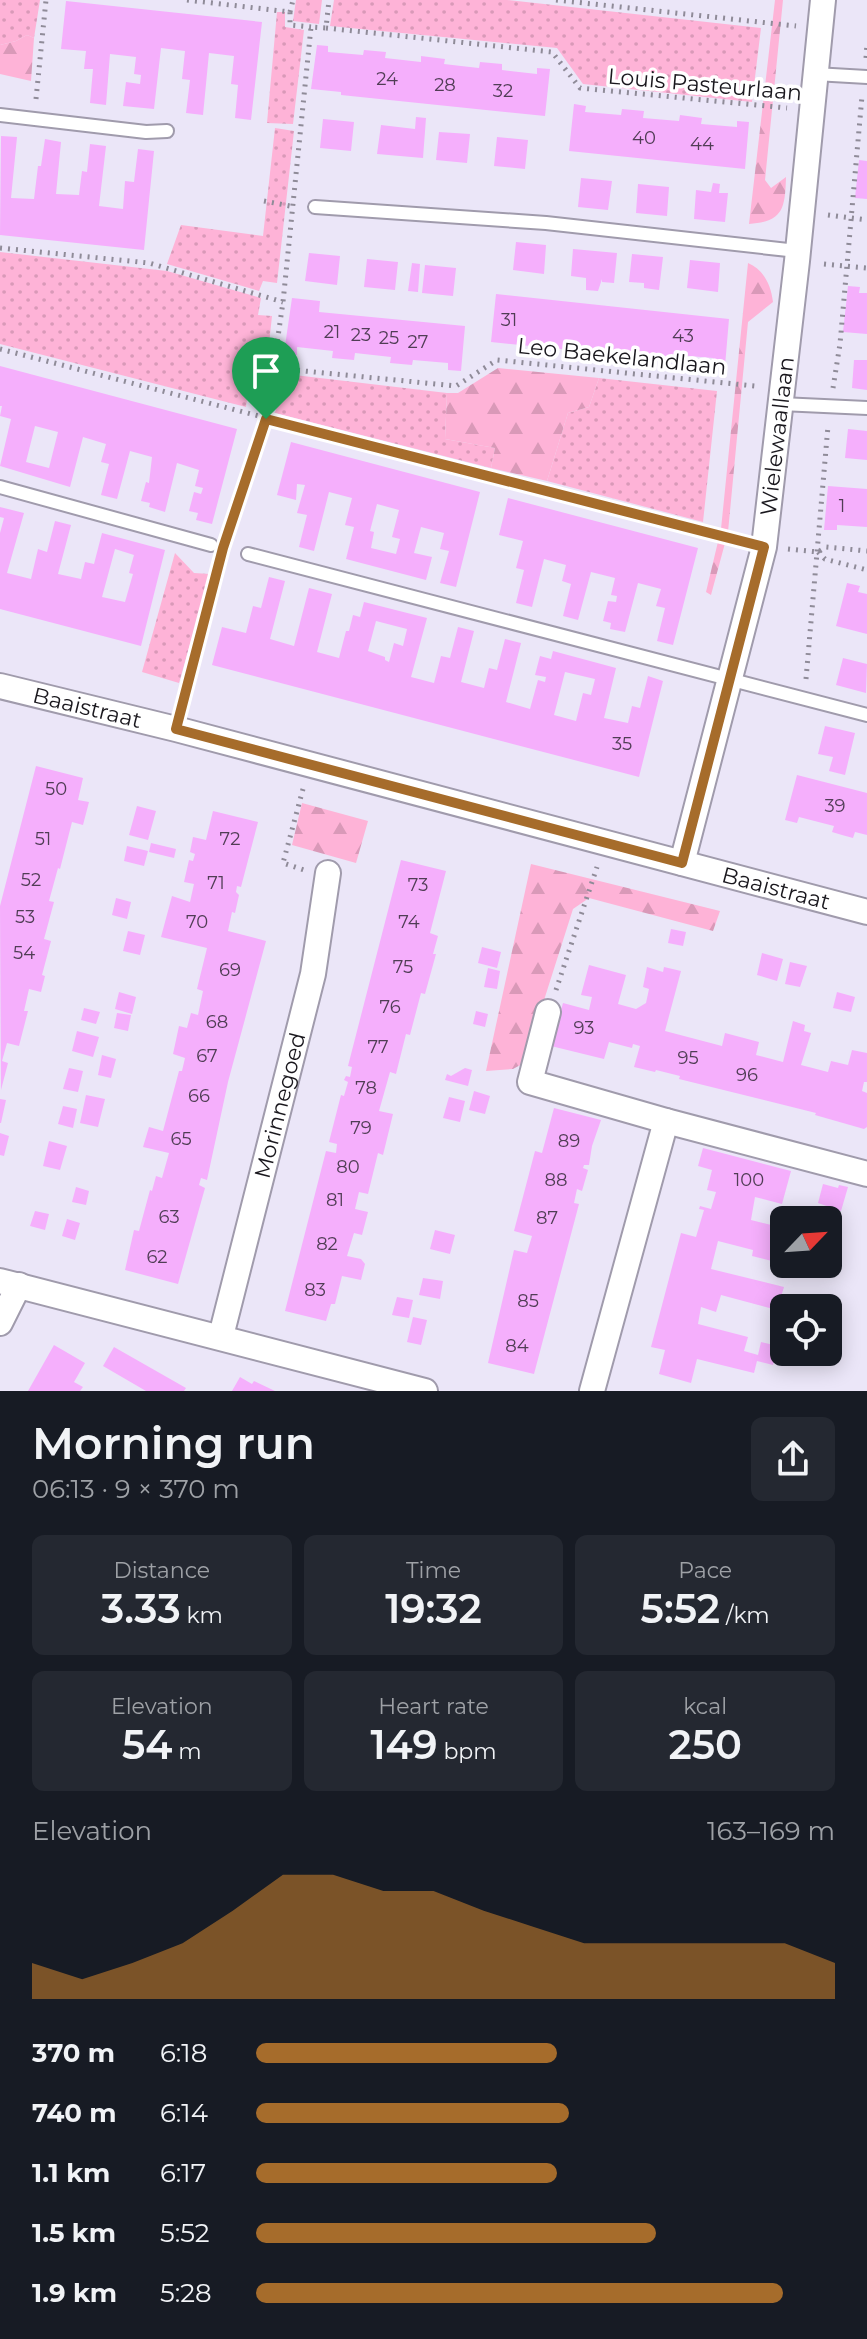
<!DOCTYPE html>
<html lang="en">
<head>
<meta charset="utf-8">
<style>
  body { margin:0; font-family:Montserrat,sans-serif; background:#242831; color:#f1f3f6; height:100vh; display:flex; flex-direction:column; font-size:30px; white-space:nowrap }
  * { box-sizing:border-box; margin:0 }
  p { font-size:26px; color:#9ea1a6 }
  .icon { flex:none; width:44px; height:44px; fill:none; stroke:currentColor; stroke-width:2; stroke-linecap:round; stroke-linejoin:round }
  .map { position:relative; height:1391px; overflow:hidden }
  .details { display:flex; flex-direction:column; background:#171b24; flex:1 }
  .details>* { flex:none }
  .needle { width:52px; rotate:65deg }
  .tools { position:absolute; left:770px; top:1206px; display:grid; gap:16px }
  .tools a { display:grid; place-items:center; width:72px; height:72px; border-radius:12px; background:#171b24; box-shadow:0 4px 20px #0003; font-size:40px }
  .pin { position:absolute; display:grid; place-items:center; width:68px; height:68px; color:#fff; margin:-82px -34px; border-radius:50% 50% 50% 0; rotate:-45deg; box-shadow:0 0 8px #0007 }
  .pin .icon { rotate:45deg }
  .round { display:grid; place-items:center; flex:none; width:84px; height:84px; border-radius:12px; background:#242831 }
  .summary { display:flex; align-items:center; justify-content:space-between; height:136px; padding:0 32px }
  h1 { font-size:44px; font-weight:600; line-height:60px }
  .figures { display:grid; grid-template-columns:repeat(3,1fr); gap:12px; height:136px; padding:8px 32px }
  .figures div { display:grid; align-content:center; border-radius:12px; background:#242831; text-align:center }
  .figures b { font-size:40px; font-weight:600 }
  .figures small { font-size:22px; font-weight:400 }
  .figures p { font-size:22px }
  .chart { height:224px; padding:16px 32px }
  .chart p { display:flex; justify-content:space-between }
  .chart svg { width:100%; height:144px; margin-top:8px; fill:#a66c2b; opacity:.7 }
  ul { padding:0 32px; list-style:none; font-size:26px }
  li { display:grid; grid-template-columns:128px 96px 1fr; align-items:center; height:60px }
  li i { height:20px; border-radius:10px; background:#a66c2b }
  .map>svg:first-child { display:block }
  .grass { fill:url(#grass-dots) }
  .forest { fill:url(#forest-firs) }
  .building { fill:#f5affc; fill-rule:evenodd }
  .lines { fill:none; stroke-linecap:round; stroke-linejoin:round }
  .lane-casing { stroke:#a09bac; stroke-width:16 }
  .street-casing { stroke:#a09bac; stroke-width:28 }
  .path { stroke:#8f8b98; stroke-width:5; stroke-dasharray:2 6; stroke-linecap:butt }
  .lane { stroke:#fff; stroke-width:12 }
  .street { stroke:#fff; stroke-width:24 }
  .route-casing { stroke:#fff; stroke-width:16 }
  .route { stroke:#a66c2b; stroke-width:10 }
  .labels { text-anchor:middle; stroke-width:7; stroke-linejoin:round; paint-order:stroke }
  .number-label { font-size:18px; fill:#503d55 }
  .street-label { font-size:22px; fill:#19171d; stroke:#fff }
</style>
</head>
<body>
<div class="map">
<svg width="867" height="1391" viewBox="0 0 867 1391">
  <defs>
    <pattern id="grass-dots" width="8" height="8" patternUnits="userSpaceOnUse" patternTransform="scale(2)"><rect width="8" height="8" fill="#feb3d7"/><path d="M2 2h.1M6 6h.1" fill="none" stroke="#d999b8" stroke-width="1.8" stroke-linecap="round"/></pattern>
    <pattern id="forest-firs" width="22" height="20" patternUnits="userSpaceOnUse" patternTransform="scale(2)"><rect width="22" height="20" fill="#feb3d7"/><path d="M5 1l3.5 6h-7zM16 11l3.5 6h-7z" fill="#d999b8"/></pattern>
  </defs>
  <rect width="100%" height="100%" fill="#ebe6f8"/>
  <path class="grass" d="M0,0H40L34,38L27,35L16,41L0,45Z
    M296,0H322L319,24L293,21Z
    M334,0H507L761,28L752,102L583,84L557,48L330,26Z
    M277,12H285V27L304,30L293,124L267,123Z
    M275,128L294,131L277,283L263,281L259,291L167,264L181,225L263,236Z
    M0,252L167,271L261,298L258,315L272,316L267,363L252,361L246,407L0,344Z
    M286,374L447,393L445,439L495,448L491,468L275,413Z
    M599,378L717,391L703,522L547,481L568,413L589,407Z
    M175,553L194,573L210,574L179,683L142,672Z"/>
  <path class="forest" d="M775,0H783L765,180L771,188L786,177C785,207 784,222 749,224Z
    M27,35L34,38L31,81L0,74V45L16,41Z
    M748,263C764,270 771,285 773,302L748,322L728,532L711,595L706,592L721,529Z
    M498,368L599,378L589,407L568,413L547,481L491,468L495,448L445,439L447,393H458Z
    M302,803L368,821L356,863L292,845Z
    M531,864L720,911L713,931L589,898L573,909L524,1063L513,1069L486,1071Z"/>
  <path class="building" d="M66,1L262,22L251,120L235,118L238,85L231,84L234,56L209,53L203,115L186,113L190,80L182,79L185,51L161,48L154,109L123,106L126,82L140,84L141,75L134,74L136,57L110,54L106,105L90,103L93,69H84L86,51L61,49Z
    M317,45L328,46V52L363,55L364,50L386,52L385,58L421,62V56L445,59L444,64L461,66L479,68L480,62L502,64V70L519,72L537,74V68L550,69L545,116L341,95V92L311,89Z
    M574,104L586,106L585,112L621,115L622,109L644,111L643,118L679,121L680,115L702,118L701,124L737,127V121L749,122L745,169L569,151Z
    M416,117L426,118L423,158L377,154L381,125L415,129Z
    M323,119L354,122L351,151L320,148Z
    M439,132L470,134L467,163L436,160Z
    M1,136L17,137L11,198L34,199L38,166H41L45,139L61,142L56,194L79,195L82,171L87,172L90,144L106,146L99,206L123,209L125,181L134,182L138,149L154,151L144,250L0,235Z
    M497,137L528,140L525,169L494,166Z
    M859,160L867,161V199L855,198Z
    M581,178L612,181L608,210L578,207Z
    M713,183L720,184L719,193H728L725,222L694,219L696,190L711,192Z
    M638,184L669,187L667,216L636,213Z
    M516,242L546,245L544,274L513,270Z
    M573,249L617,253L614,283L602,282V279L598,291L586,290V278L571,276Z
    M309,253L340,256L337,285L305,281Z
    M632,254L663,257L659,290L644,288V283L629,282Z
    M367,259L398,262L395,290L364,287Z
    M690,260L720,263L718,292L687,288Z
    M412,263L420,264L418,292L408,291Z
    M425,265L456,268L453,296L422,293Z
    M848,286L860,287L859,293H867V334L843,332Z
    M496,294L729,319L725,366L712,364L713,358L677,355V361L491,342Z
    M292,298L320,301L319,312L465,326L461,371L448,370V363L413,360L412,365L390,363L391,357L355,353L354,360L332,358L333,351L297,347V355L284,353Z
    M854,360H867V390L852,388Z
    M0,366L237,429L212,524L196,520L198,513L189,511L194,492L201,494L203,488L195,486L199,470L177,463L165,512L149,507L150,503L141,501L146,482L149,483L152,457L130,451L117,499L101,495L109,464L101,462L106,444L83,437L70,487L0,466L11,419L0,416L2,406H0ZM35,426L58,432L49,468L26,462Z
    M848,429L867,431V460L845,458Z
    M291,442L480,492L456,587L440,583L449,551L440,549L444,533L421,527L414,553L432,557L426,580L346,559L354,527L345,525L352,498L329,492L314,551L299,547L307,515L297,513L305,485L297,484L296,500L277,495ZM377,504L399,510L392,537L400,539L396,554L371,548L374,532L370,531Z
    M828,486L867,489V527L837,525V530H824Z
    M508,498L698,548L673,645L657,641L665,608L656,606L661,589L638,583L625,632L610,629L611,623L603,621L608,601L616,602L617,596L611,595L615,578L591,572L578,620L563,616L571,584L562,581L566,565L544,559L532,607L516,603L524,570L516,568L523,541L499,535Z
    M0,507L24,513L7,573L31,579L38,549L47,552L55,521L71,525L58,574L81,579L85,562L94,564L102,533L165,550L141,646L0,609V533L4,518L0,517ZM115,549L134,555L129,573L133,574L125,602L102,597Z
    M269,577L285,581L270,639L294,646L309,588L332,594L317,652L339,658L346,631H349L353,615L360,617L364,602L427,618L411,677L434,683L441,656L450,658L458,627L474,631L461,682L484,688L489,668L497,670L505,639L521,643L506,702L530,709L538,680L545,682L546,677L535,675L540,656L551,659L553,651L616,668L604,718L628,723L632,706L640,708L648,676L663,681L639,777L212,665L222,627L246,633L253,606L261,608ZM376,621L407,629L403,646L394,643L389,662L385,660V657L368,651ZM565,672L595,679L591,695L583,693L576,721L554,715Z
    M847,583L860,586L858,592L867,594V634L836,626Z
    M843,658L867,664L866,693L836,685Z
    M825,726L855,733L845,775L829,771L833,757L818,754Z
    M36,766L83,778L78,800L89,802L83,825L72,822L60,869L58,868L49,901L54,902L44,939L51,941L42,975L45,976L41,992L29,989L24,1011H28L19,1046L7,1043L2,1061L8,1063L1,1090L0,906Z
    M797,775L867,793V835L855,832L853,838L842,835L832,832L834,826L799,817L797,823L785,820Z
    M137,806L156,811L148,840L129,835Z
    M213,811L258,822L241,887L237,886L236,892L239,895L235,913L232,912L228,931L266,941L228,1082L207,1180L201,1178L199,1185L205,1188L178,1284L125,1270L134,1230L139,1231L150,1190L152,1191L156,1176L162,1178L169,1153L143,1147L149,1127L163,1131L179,1071H182L185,1058L173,1054L179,1026L187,1028L191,1013L198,1015L203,991L197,989L207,948L161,937L172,896L190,902L194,884L184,882L189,860L193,861L195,854L190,852L193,837L206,840Z
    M151,843L176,849L174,858L149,852Z
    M127,846L148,851L144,866L124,861Z
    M401,860L446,871L430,933L438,936L433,954H436L425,994L421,993L410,1035L406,1034L396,1074L390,1072L379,1111L393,1114L383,1155L378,1153L368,1194L359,1192L355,1209L368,1212L362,1235L354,1233L347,1256L361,1259L365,1264L361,1280L342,1276L335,1304H331L326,1321L285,1311L326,1151L336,1153L337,1144L329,1142L341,1095L344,1096L348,1082L344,1080L346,1076L350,1077L352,1067L348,1066Z
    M116,898L131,902L127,919L112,915Z
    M671,929L686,932L683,946L668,943Z
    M128,931L145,935L140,955L123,951Z
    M482,947L501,952L497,968L478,963Z
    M762,953L783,959L777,981L757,975Z
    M790,962L807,966L800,987L785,984Z
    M589,965L626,975L618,1004L636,1009L646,1003L649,989L643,987L647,967L663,972L664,967L681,971L665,1031L722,1046L725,1033L759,1042L756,1055L783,1062L793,1021L805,1025L804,1031L811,1033L801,1065L828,1072L831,1061L848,1065L852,1050L867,1053V1082H864L862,1091L867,1093V1127L864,1129L815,1115L816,1113L679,1079L680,1076L656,1070L655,1072L634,1067L640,1046L633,1044L632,1048L609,1042L604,1059L551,1046L563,1003L589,1010L592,997L581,995Z
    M488,968L500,971L497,989L484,987Z
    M119,992L136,997L132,1014L115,1009Z
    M837,992L855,997L851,1012L833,1008Z
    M84,1008L100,1012L96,1024L81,1020Z
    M476,1011L488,1014L485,1027L473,1024Z
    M117,1013L131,1015L128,1031L114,1028Z
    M77,1031L99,1037L93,1057L72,1051Z
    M102,1055L116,1059L111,1078L98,1075Z
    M69,1068L83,1071L78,1092L63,1089Z
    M465,1068L472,1070L468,1086L445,1080L447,1074L451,1076Z
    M474,1091L490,1096L485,1114L469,1110Z
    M86,1095L105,1099L98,1127L80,1123Z
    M449,1097L465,1101L460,1122L443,1118Z
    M0,1099L6,1100L1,1123H0Z
    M63,1106L77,1109L73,1128L58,1124Z
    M554,1108L601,1120L592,1146L589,1165H584L583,1168L588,1170L582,1191L577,1189L574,1203L579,1204L534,1374L488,1363L514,1250L527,1253L532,1236L514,1231L535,1151L542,1153Z
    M0,1133L9,1136L4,1156L0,1155Z
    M49,1141L67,1146L60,1170L43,1166Z
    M703,1148L791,1171L782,1204L755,1197L751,1220L784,1228V1264L752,1256L753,1250L718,1241L711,1269L784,1287L777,1310L721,1295L716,1312L701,1307L698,1324L748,1337L744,1351L758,1355L761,1342L778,1346L773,1365L757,1361L754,1373L697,1359L691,1383L659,1374L665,1350L651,1347L681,1233L696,1237L704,1210L699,1209L700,1206L711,1209L716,1192L707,1190L712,1170L698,1166Z
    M823,1184L838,1188L839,1185L848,1187L841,1211L818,1203Z
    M76,1187L89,1191L86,1205L72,1202Z
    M35,1211L49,1214L45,1230L30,1226Z
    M67,1219L80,1223L75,1240L62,1236Z
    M435,1230L455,1235L450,1254L430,1249Z
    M805,1264H819L817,1273L804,1270Z
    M423,1278L443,1281L440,1299L419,1295Z
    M397,1297L413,1300L409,1318L392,1315Z
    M789,1298L807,1302L806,1308H787Z
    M413,1317L427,1320L421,1345L407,1342Z
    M54,1345L85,1363L74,1382L83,1387L80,1391H28Z
    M114,1347L186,1388L184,1391H146L103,1366Z
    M240,1377L252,1384L254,1381L275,1391H232Z"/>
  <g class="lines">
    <defs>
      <path id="lane" d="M815,74L867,77
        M0,115L146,132L167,131
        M315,207L546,223L797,251
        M781,404L867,408
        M0,487L211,545
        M248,554L867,715"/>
      <g id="street">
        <path id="s1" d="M0,686L176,729L867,912"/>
        <path id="s2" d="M682,863L764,547L797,261L823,0"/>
        <path d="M548,1012L530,1082L666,1121L867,1174"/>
        <path d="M0,1281L425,1391"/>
        <path d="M0,1323L19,1285"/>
        <path id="s3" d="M221,1336L313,974L328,873"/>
        <path d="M592,1391L666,1121"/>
      </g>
    </defs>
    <use href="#lane" class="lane-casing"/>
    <use href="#street" class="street-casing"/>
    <path class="path" d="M187,0L290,12V25L311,27
      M556,0L796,26
      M290,12L293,0
      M326,28L552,52L580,88L787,108
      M866,58L867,43
      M36,99L46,0
      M264,201L295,207
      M828,215L867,220
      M0,248L149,263L283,302
      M824,264L867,268
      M0,349L738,540
      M274,368L456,386L497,360L755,386
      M833,388L840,344L862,96
      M228,534L266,419L283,302L311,27L326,28L329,0
      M788,549L818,552L826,547L867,551
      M818,552L825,559L867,570
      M806,679L828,426
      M182,704L219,562
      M303,789L283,863L304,870
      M556,990L597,867"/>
    <use href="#lane" class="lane"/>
    <use href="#street" class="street"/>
  </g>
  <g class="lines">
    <defs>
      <path id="route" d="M266,419L764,547L682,863L176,729L223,548Z"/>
    </defs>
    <use href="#route" class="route-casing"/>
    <use href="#route" class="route"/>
  </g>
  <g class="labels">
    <g class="number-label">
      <text x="387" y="85">24</text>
      <text x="445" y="91">28</text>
      <text x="503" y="97">32</text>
      <text x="644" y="144">40</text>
      <text x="702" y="150">44</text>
      <text x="509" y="326">31</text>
      <text x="332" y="338">21</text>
      <text x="361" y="341">23</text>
      <text x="683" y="342">43</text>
      <text x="389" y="344">25</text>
      <text x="418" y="348">27</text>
      <text x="842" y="512">1</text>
      <text x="622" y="750">35</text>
      <text x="56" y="795">50</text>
      <text x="835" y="812">39</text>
      <text x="43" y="845">51</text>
      <text x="230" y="845">72</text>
      <text x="31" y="886">52</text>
      <text x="216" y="889">71</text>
      <text x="418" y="891">73</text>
      <text x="25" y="923">53</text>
      <text x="197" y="928">70</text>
      <text x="409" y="928">74</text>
      <text x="24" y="959">54</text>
      <text x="403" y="973">75</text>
      <text x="230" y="976">69</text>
      <text x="390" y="1013">76</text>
      <text x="217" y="1028">68</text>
      <text x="584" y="1034">93</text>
      <text x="378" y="1053">77</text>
      <text x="207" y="1062">67</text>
      <text x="688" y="1064">95</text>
      <text x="747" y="1081">96</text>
      <text x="366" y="1094">78</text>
      <text x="199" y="1102">66</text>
      <text x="361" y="1134">79</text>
      <text x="181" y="1145">65</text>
      <text x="569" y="1147">89</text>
      <text x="348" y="1173">80</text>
      <text x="556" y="1186">88</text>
      <text x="749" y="1186">100</text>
      <text x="335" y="1206">81</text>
      <text x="169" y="1223">63</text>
      <text x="547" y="1224">87</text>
      <text x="327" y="1250">82</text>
      <text x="157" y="1263">62</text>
      <text x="315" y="1296">83</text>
      <text x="528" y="1307">85</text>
      <text x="517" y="1352">84</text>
    </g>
    <g class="street-label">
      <text transform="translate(705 84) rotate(5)" y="8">Louis Pasteurlaan</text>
      <text transform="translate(622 356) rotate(6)" y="8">Leo Baekelandlaan</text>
      <text dy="8" stroke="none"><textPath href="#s2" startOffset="438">Wielewaallaan</textPath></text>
      <text dy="8" stroke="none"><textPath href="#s1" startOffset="90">Baaistraat</textPath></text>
      <text dy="8" stroke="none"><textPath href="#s1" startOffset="802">Baaistraat</textPath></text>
      <text dy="8" stroke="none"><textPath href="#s3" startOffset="238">Morinnegoed</textPath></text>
    </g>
  </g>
</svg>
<div class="tools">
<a><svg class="needle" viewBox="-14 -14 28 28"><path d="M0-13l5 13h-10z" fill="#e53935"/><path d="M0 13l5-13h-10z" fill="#9ea1a6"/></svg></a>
<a><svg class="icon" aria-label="locate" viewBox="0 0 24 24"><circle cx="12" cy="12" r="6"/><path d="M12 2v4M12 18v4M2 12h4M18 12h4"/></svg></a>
</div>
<div class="pin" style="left:266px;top:419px;background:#1e9e55"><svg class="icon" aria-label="arrive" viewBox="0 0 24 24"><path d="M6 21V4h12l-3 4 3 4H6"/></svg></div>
</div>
<section class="details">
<div class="summary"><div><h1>Morning run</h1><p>06:13 · 9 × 370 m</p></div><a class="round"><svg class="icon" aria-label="share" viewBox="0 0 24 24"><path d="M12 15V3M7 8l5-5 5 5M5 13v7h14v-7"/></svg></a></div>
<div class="figures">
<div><p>Distance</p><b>3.33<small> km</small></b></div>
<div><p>Time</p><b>19:32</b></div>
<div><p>Pace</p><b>5:52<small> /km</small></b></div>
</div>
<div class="figures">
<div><p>Elevation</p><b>54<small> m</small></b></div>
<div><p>Heart rate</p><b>149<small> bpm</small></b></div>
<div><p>kcal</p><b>250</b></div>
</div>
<div class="chart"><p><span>Elevation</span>163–169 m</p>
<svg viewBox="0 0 160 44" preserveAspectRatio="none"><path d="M0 44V33L10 38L20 33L30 27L40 17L50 6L60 6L70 11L80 11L90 17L100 22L110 27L120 27L130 27L140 27L150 27L160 33V44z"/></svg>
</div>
<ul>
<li><b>370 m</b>6:18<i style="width:52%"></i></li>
<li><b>740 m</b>6:14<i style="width:54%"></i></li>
<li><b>1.1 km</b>6:17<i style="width:52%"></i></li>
<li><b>1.5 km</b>5:52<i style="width:69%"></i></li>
<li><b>1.9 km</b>5:28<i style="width:91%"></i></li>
</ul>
</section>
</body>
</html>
